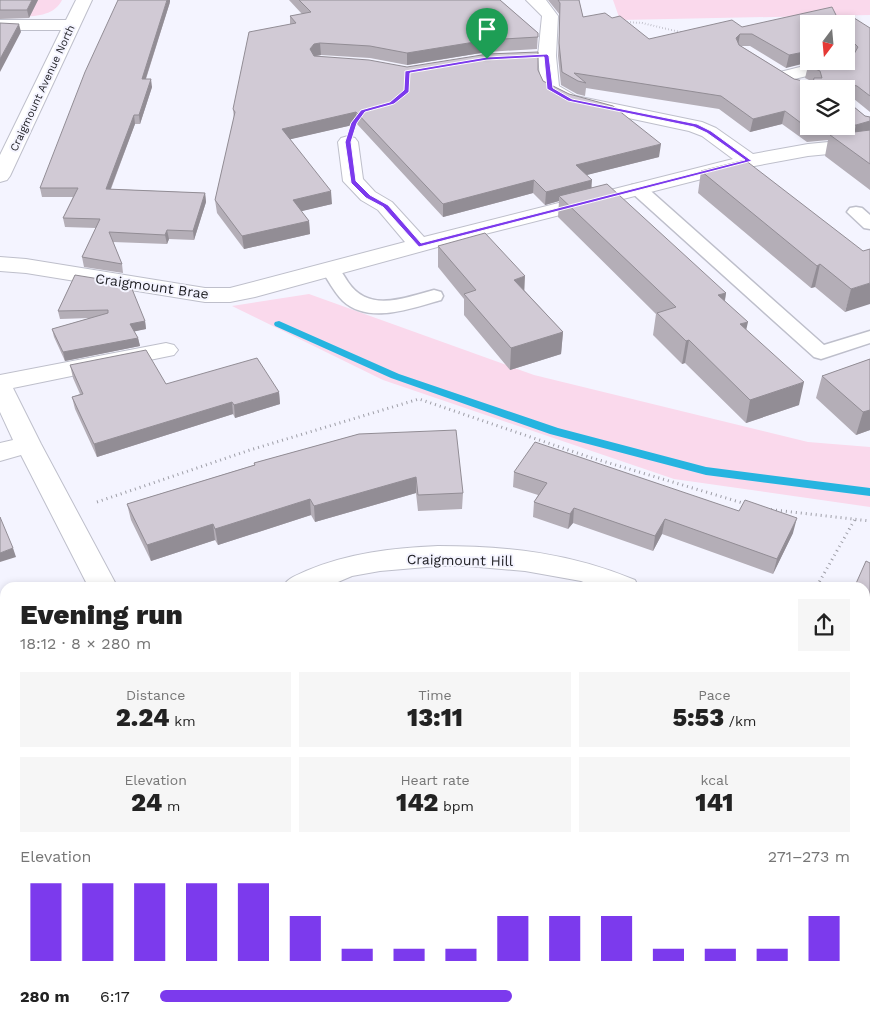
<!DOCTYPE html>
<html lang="en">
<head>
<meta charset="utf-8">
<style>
  body { margin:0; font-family:"Work Sans",sans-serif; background:#f6f6f6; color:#222; height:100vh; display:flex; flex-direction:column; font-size:19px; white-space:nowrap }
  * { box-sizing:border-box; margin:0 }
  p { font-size:16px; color:#767676 }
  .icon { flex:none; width:28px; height:28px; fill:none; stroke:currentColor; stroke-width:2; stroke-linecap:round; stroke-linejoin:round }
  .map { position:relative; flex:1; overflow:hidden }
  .panel { position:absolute; left:0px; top:582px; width:870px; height:444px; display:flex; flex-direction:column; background:#fff; border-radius:15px 15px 0 0; box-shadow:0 2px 8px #0003 }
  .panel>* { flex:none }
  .needle { width:32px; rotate:196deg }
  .controls { position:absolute; left:800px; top:15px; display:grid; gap:10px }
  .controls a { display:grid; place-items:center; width:55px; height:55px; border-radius:0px; background:#fff; box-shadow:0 2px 8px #0003; font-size:25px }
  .pin { position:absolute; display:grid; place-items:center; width:42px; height:42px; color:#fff; margin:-51px -21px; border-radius:50% 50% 50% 0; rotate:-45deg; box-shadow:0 0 5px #0007 }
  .pin .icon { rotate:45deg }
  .round { display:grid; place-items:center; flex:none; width:52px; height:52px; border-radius:0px; background:#f6f6f6 }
  .overview { display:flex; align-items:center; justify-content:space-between; height:85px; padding:0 20px }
  h1 { font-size:28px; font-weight:800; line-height:38px }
  .metrics { display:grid; grid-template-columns:repeat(3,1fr); gap:8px; height:85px; padding:5px 20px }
  .metrics div { display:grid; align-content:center; border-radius:0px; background:#f6f6f6; text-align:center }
  .metrics b { font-size:25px; font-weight:800 }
  .metrics small { font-size:14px; font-weight:400 }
  .metrics p { font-size:14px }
  .chart { height:140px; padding:10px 20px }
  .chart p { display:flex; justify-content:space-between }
  .chart svg { width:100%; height:90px; margin-top:5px; stroke:#7c3aed; stroke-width:6 }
  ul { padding:0 20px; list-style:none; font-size:16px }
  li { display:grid; grid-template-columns:80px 60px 1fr; align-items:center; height:38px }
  li i { height:12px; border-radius:6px; background:#7c3aed }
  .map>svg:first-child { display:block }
  .green { fill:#fad9ec }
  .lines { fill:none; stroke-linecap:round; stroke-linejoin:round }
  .stream { fill:#26b4e0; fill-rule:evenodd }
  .service-casing { stroke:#bebfcb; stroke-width:3 }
  .minor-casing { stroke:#bebfcb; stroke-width:2 }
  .path-far2 { stroke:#9e9ea7; stroke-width:2; stroke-dasharray:0.5 2.5; stroke-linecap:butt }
  .path-far1 { stroke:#9e9ea7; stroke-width:3; stroke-dasharray:1 4; stroke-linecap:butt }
  .path { stroke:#9e9ea7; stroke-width:4; stroke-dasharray:1 4.5; stroke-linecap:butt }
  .service { fill:#fff; fill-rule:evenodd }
  .minor { fill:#fff; fill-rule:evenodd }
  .wall { fill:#b4aeb7; fill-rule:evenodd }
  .shaded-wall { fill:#928d95 }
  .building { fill:#d1cad5; stroke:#928d95; fill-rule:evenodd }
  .route { fill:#7c3aed; stroke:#fff; fill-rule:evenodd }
  .labels { text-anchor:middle; stroke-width:4; stroke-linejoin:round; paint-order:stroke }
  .far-street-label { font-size:11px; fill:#222227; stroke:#f4f4ff }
  .street-label { font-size:14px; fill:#222227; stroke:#f4f4ff }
</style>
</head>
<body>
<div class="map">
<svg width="870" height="1026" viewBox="0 0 870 1026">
  <rect width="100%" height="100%" fill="#f4f4ff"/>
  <path class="green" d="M0,0H62C52,21 20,16 0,16Z
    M613,0H870V15L620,20Z
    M309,294L534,375L808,442L870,447V507L674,479L383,380L232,306Z"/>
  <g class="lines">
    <path class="stream" d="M279,321L399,374L558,428L706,467L870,488V496L706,475L550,434L391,378L275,326L274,324L275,322Z"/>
    <defs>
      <path id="service" d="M638,184L644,185L824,345L870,331V343L821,359L814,357L632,193L630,189L632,185Z
        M856,207L862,208L870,215V229L864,228L847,212L850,208Z
        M330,264C340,266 343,275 348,282C369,313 404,298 434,290L441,292L443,296L441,300C412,308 369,325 343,301C334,292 328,280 321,269L324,265Z"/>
      <path id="minor" d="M76,0H92L10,176L7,180L0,182V155L61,30H0V20H66Z
        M526,0H546L558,16L556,56L559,86L576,96L702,122L716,128L753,154L808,144L870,138V150L808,156L749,167L485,234L255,297L230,302H205L26,273L0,271V257L26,259L205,288H230L405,242L378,210L361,200L343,181L338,142L341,138L348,136L355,138L358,142L363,179L375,192L392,202L424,237L733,159L702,136L689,131L563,104L543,93L541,89L538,56L542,16Z
        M846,57L852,62L849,66L786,81L780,80L777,76L780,72L824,61H846Z
        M166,343L174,345L178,350L174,355L13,388L41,444L118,588H89L21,455L0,461V443L13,440L0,412V375Z
        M438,546C508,546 571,553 635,580L639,588H597L581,581L525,571L467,566H438L380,571L352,576L324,588H282C287,578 297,575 306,571C348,553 393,548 438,546Z
        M865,670L870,671V696L865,695Z
        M147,1021H197L195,1026H145Z
        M297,1021H335L337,1026H299Z"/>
    </defs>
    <use href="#service" class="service-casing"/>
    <use href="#minor" class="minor-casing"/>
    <path class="path-far2" d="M624,22L642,23L684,33"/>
    <path class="path-far1" d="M97,502L250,450L419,399L589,457L746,504
      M766,509L870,521
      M817,586L855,519"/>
    <path class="path" d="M816,588L818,584
      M0,613L5,612
      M865,893L870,895"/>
    <use href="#service" class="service"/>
    <use href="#minor" class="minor"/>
  </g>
  <path class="wall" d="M0,0H38L29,18L0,19Z
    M289,0H500L538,33L537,49L487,52L407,65L370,58L321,55L316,56L407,67L538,70L543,81L659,157L586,175L592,188L726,293L725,301L746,330L799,405L746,423L685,363L682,364L653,335L656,314L558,217L559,201L545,205L533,193L443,217L357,124L290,139L332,204L301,211L309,221L310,234L244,249L217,213L215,200L234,118L233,109L290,24V16L302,14Z
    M548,0H579L583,17L612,18L649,39L742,27L838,19L870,28V112L854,99L848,97V102L865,116L870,118V190L825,156L828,140L807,142L782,124L750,132L719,109L586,88L585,96L577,94L561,85L558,56L560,15ZM846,24V54L851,55L808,66L805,78L813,82V83L794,79L741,46H750L786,68ZM846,89V126H809Z
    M170,2L146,79L152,87L140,124H135L111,189L205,193L206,202L194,240L169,239L167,244L113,242L122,264L123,273L84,267L82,257L96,228L65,227L63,218L73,197H42L40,188Z
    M701,171L863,251L845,312L815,287L811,288L698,193Z
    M438,246L525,291L563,332L561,354L510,370L464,315V299L438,267Z
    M75,275L145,321L146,329L134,331L138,338L140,346L65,361L54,337L52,329L90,318L60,319L58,311Z
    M870,359V430L856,435L816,398L822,376Z
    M70,365L166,384L279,392L280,404L235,418L233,414L97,457L75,409L72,397L80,394L73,378Z
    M359,434L463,493L462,509L418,511L416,493L315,522L311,515L218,545L215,540L151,561L131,520L127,504L254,465V463Z
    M514,472L793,533L773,574L662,534L653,551L573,523L568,529L533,517L534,502L538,495L513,487Z
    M870,563V629L865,627V588Z
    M865,897L870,899V1026H857L858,1021H865Z"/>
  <path class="shaded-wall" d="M32,0H38L29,18L27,10Z
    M167,0H170V2L143,87L142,79Z
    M19,24L21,32L0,72V59Z
    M740,34L738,46L736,38Z
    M487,40V52L407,65V53Z
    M320,43L321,55L315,56L310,61V49L314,44Z
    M809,51V61H814L786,68L789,55Z
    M151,79L152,87L140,124L139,115Z
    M785,111L782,124L750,132L753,119Z
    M356,112L357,124L283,141L282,129Z
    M134,115L135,124L107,198L106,189Z
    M870,121V133L853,138L856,125Z
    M661,144L659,157L575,178L576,165Z
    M534,180L533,193L443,217V204Z
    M592,180L591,193L559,196V201L545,205L546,192Z
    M331,191L332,204L294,213L293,200Z
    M205,193L206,202L194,240L193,231Z
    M309,221L310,234L244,249L242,236Z
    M167,230L169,239L167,244L165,235Z
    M820,264L815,287L811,288L817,266Z
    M525,276L524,298L514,280Z
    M870,283V304L845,312L851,289Z
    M726,293L722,315L718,295Z
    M145,321L146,329L132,332L130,324Z
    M748,322L743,344L740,324Z
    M563,332L561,354L510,370L511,348Z
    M138,338L140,346L65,361L63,352Z
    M689,340L685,363L682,364L686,341Z
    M804,382L799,405L746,423L750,400Z
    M279,392L280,404L235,418L234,405Z
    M232,402L233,414L97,457L94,444Z
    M870,410V430L856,435L863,412Z
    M416,477V493L315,522L314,506Z
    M310,499L311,515L218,545L215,529Z
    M574,508L573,523L568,529L570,514Z
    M797,518L793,533L773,574L777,559Z
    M665,519L662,534L653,551L655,536Z
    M213,524L215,540L151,561L147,545Z
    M13,548L16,557L0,562V553Z
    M5,689V705L0,706V690Z"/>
  <path class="building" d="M0,0H32L27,10H0Z
    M118,0H167L142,79H151L139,115H134L106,189L205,193L193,231L167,230L165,235L109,232L122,264L82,257L100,219L63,218L78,188H40L85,72Z
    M299,0H500L538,33V37L487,40L407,53L370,46L320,43L314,44L310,49L314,56L369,60L407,67L488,54L538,52V70L543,81L569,94L613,106L661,144L576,165L592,180L546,192L534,180L443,204L356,112L282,129L331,191L293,200L309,221L242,236L215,200L235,112L233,109L249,32L296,23L290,16L311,12Z
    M558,0H579L583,17L605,13L612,18L620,16L649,39L732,20L742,27L832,7L838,19L851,16L870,28V96L857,86L848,84V102L865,116L870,117V121L856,125L846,126V89H809V126H840L809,129L785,111L753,119L721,96L574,73L586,83L578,81L562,72L559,43L560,3ZM809,24H846V47L849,42L854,43L858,47L854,54L846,56V61H826L808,66L820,71L822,78H814L813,83L794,79L739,45L736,38L740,34H752L789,55L809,51Z
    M0,23L19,24L0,59Z
    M870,130V164L830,135Z
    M745,160L863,251L870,249V283L851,289L820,264L817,266L701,171Z
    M607,184L726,293L718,295L748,322L740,324L804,382L750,400L689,340L686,341L657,313L676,307L559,196Z
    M485,233L525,276L514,280L563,332L511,348L464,294L476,290L438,246Z
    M75,275L130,284L145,321L130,324L138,338L63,352L52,329L108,313V310L58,311Z
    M146,350L166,384L257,358L279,392L234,405L232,402L94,444L72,397L83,394L70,365Z
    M870,359V410L863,412L822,376Z
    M456,430L463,493L418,495L416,477L314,506L310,499L215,529L213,524L147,545L127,504L255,465L254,463L359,434Z
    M535,442L739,511L745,500L797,518L777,559L665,519L655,536L574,508L570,514L534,502L547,483L514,472Z
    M0,517L13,548L0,553Z
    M866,561L870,563V619L865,617V588H854Z
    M5,647V689L0,690V649Z
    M865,897L870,899V971L865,969Z
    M870,993V1026H862L863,1021H865V1013Z"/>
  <path class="route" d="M547,54L549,56L553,88L572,99L697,124L711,131L752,161L419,247L383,207L366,198L351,183L345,142L351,123L361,110L390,102L404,90L405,71L487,57ZM544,57L547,89L568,101L694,127L707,133L745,160L421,243L388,205L370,195L356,181L351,142L357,123L365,112L394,104L409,92L410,73L487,60Z"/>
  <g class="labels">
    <g class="far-street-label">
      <text transform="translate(42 88) rotate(-65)" y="4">Craigmount Avenue North</text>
    </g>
    <g class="street-label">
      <text transform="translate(152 286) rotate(8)" y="5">Craigmount Brae</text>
      <text transform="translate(460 560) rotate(1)" y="5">Craigmount Hill</text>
    </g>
  </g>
</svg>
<div class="controls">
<a><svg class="needle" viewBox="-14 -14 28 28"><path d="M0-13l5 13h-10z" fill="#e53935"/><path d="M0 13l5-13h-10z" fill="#767676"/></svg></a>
<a><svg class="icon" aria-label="layers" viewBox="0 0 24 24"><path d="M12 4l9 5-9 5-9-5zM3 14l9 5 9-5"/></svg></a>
</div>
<div class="pin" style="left:487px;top:59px;background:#1e9e55"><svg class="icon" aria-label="arrive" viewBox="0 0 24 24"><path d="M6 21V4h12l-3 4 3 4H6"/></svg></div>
<section class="panel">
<div class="overview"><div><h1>Evening run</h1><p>18:12 · 8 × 280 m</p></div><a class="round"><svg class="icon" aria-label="share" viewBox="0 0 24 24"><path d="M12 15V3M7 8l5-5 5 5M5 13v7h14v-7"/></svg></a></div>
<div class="metrics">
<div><p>Distance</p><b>2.24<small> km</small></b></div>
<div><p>Time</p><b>13:11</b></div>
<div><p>Pace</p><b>5:53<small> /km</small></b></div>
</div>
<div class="metrics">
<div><p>Elevation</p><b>24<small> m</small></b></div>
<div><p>Heart rate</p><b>142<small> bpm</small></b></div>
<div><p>kcal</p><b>141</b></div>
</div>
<div class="chart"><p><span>Elevation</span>271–273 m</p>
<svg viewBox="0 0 160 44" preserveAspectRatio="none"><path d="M5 44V6M15 44V6M25 44V6M35 44V6M45 44V6M55 44V22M65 44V38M75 44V38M85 44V38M95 44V22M105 44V22M115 44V22M125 44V38M135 44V38M145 44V38M155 44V22"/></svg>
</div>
<ul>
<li><b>280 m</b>6:17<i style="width:51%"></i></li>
</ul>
</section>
</div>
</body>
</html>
